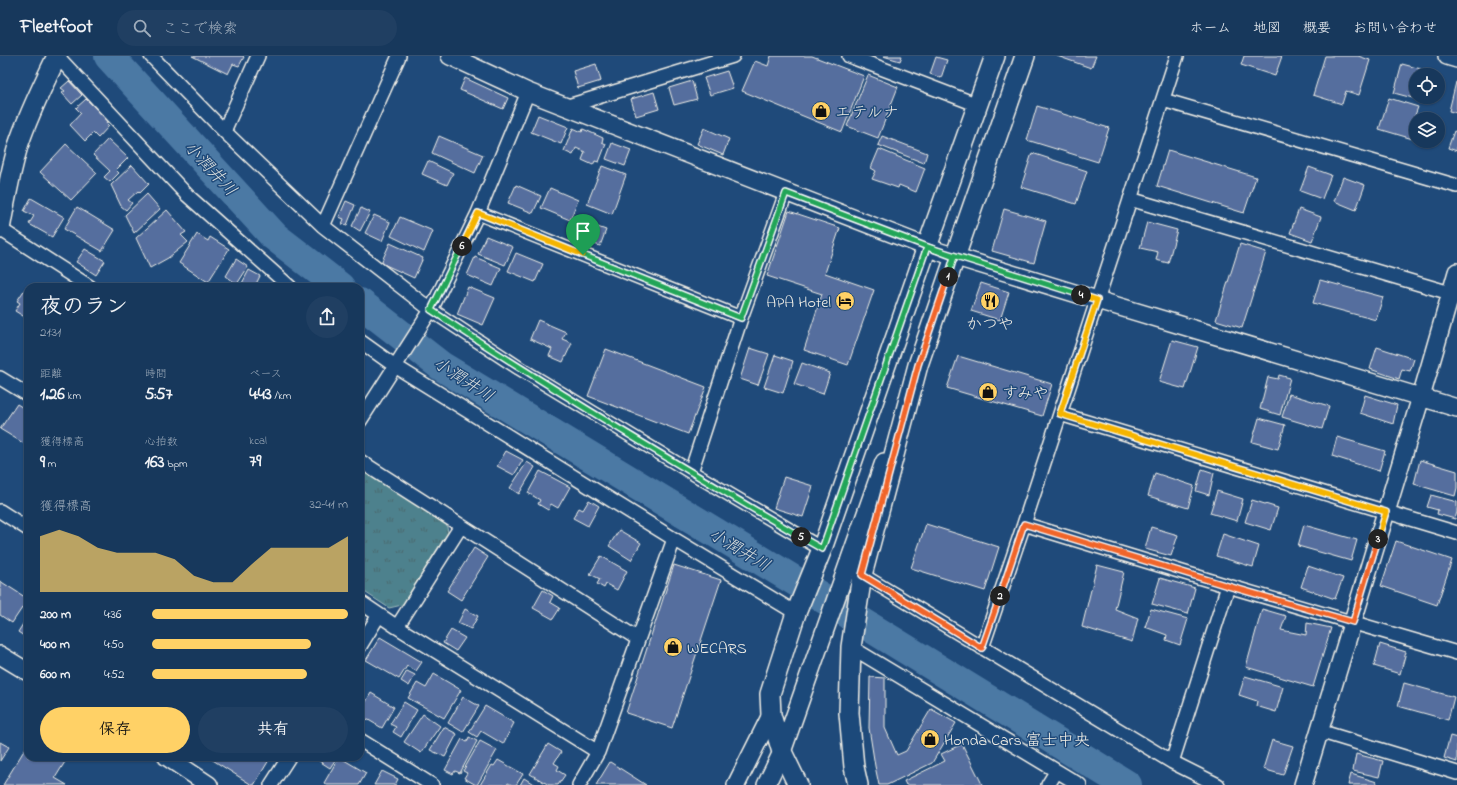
<!DOCTYPE html>
<html lang="ja">
<head>
<meta charset="utf-8">
<style>
  body { margin:0; font-family:"Indie Flower","Klee One",sans-serif; background:#203f62; color:#f1f3f6; height:100vh; display:flex; flex-direction:column; font-size:15px; white-space:nowrap }
  * { box-sizing:border-box; margin:0 }
  p { font-size:13px; color:#9eacbb }
  .icon { flex:none; width:22px; height:22px; fill:none; stroke:currentColor; stroke-width:2; stroke-linecap:round; stroke-linejoin:round }
  .map { position:relative; flex:1; overflow:hidden }
  .drawer { position:absolute; left:24px; top:227px; width:340px; height:478px; display:flex; flex-direction:column; background:#17385c; border-radius:12px; box-shadow:0 1px 3px #0004,0 0 0 1px #365272 }
  .drawer>* { flex:none }
  .controls { position:absolute; left:1409px; top:12px; display:grid; gap:8px }
  .controls a { display:grid; place-items:center; width:36px; height:36px; border-radius:50%; background:#17385c; box-shadow:0 1px 3px #0004,0 0 0 1px #365272; font-size:20px }
  .pin { position:absolute; display:grid; place-items:center; width:34px; height:34px; color:#fff; margin:-41px -17px; border-radius:50% 50% 50% 0; rotate:-45deg; box-shadow:0 0 4px #0007 }
  .pin .icon { rotate:45deg }
  .km { position:absolute; width:20px; height:20px; margin:-10px; border-radius:50%; background:#222; color:#fff; font-size:11px; line-height:20px; text-align:center }
  .round { display:grid; place-items:center; flex:none; width:42px; height:42px; border-radius:21px; background:#203f62 }
  .overview { display:flex; align-items:center; justify-content:space-between; height:68px; padding:0 16px }
  h1 { font-size:22px; font-weight:700; line-height:30px }
  .figures { display:grid; grid-template-columns:repeat(3,1fr); gap:6px; height:68px; padding:4px 16px }
  .figures div { display:grid; align-content:center }
  .figures b { font-size:17px; font-weight:700 }
  .figures small { font-size:11px; font-weight:400 }
  .figures p { font-size:11px }
  .chart { height:112px; padding:8px 16px }
  .chart p { display:flex; justify-content:space-between }
  .chart svg { width:100%; height:72px; margin-top:4px; fill:#ffd166; opacity:.7 }
  .primary-button { display:flex; gap:8px; margin-top:auto; padding:8px 16px }
  .primary-button a { flex:1; height:46px; border-radius:24px; background:#ffd166; color:#111; font-size:16px; font-weight:700; line-height:46px; text-align:center }
  .primary-button a+a { background:#203f62; color:#f1f3f6 }
  ul { padding:0 16px; list-style:none; font-size:13px }
  li { display:grid; grid-template-columns:64px 48px 1fr; align-items:center; height:30px }
  li i { height:10px; border-radius:5px; background:#ffd166 }
  header { display:flex; align-items:center; gap:24px; box-sizing:border-box; height:56px; padding:0 20px; background:#17385c; border-bottom:1px solid #365272 }
  header strong { font-size:19px }
  nav { display:flex; gap:22px; margin-inline-start:auto; font-size:14px }
  .search { width:280px; height:36px; background:#203f62; display:flex; align-items:center; gap:10px; box-sizing:border-box; padding:0 14px; border-radius:22px; color:#9eacbb; font-size:15px }
  .map>svg:first-child { display:block }
  .park { fill:url(#park-tufts); stroke:#a0b9ba }
  .lines { fill:none; stroke-linecap:round; stroke-linejoin:round }
  .river { stroke:#4c79a4; stroke-width:30 }
  .building { fill:#556e9e; stroke:#f4f1e8 }
  .minor-casing { stroke:#f4f1e8; stroke-width:16 }
  .tertiary-casing { stroke:#f4f1e8; stroke-width:20 }
  .secondary-casing { stroke:#f4f1e8; stroke-width:22 }
  .minor { stroke:#1f4a7a; stroke-width:13 }
  .tertiary { stroke:#1f4a7a; stroke-width:17 }
  .secondary { stroke:#1f4a7a; stroke-width:19 }
  .split-1-casing { stroke:#fff; stroke-width:8 }
  .split-2-casing { stroke:#fff; stroke-width:8 }
  .split-3-casing { stroke:#fff; stroke-width:8 }
  .split-4-casing { stroke:#fff; stroke-width:8 }
  .split-5-casing { stroke:#fff; stroke-width:8 }
  .split-6-casing { stroke:#fff; stroke-width:8 }
  .split-7-casing { stroke:#fff; stroke-width:8 }
  .split-1 { stroke:#22a559; stroke-width:5 }
  .split-2 { stroke:#f0652b; stroke-width:5 }
  .split-3 { stroke:#f0652b; stroke-width:5 }
  .split-4 { stroke:#f5b400; stroke-width:5 }
  .split-5 { stroke:#22a559; stroke-width:5 }
  .split-6 { stroke:#22a559; stroke-width:5 }
  .split-7 { stroke:#f5b400; stroke-width:5 }
  .labels { text-anchor:middle; stroke-width:3; stroke-linejoin:round; paint-order:stroke }
  .poi-label { font-size:16px; fill:#f4f1e8; stroke:#1f4a7a; text-anchor:start }
  .water-label { font-size:17px; font-style:italic; fill:#dbdfde; stroke:#1f4a7a }
</style>
</head>
<body>
<header>
<strong>Fleetfoot</strong>
<div class="search"><svg class="icon" aria-label="search" viewBox="0 0 24 24"><circle cx="10" cy="10" r="6"/><path d="M15 15l6 6"/></svg>ここで検索</div>
<nav><a>ホーム</a><a>地図</a><a>概要</a><a>お問い合わせ</a></nav>
</header>
<div class="map">
<svg width="1457" height="729" viewBox="0 0 1457 729">
  <defs>
    <pattern id="park-tufts" width="24" height="20" patternUnits="userSpaceOnUse"><rect width="24" height="20" fill="#4d818d"/><path d="M3 7l-1-3M5 7V3M7 7l1-3M15 17l-1-3M17 17v-4M19 17l1-3" fill="none" stroke="#4b676d"/></pattern>
  </defs>
  <rect width="100%" height="100%" fill="#1f4a7a"/>
  <filter id="ink" filterUnits="userSpaceOnUse"><feTurbulence type="fractalNoise" baseFrequency=".025" numOctaves="2"/><feDisplacementMap in="SourceGraphic" scale="8" xChannelSelector="R" yChannelSelector="G"/><feConvolveMatrix kernelMatrix="1 2 1 2 8 2 1 2 1" color-interpolation-filters="sRGB"/></filter>
  <g filter="url(#ink)">
    <path class="park" d="M360,412L446,467L448,476L402,549L389,552L360,533Z"/>
    <g class="lines">
      <path class="river" d="M109,0L274,180L340,231
        M360,247L441,310L787,520L1127,729"/>
    </g>
    <path class="building" d="M192,0H243L244,1L239,10L233,8L228,18Z
      M771,0H812L864,20L842,76L742,35L755,5L768,10Z
      M883,0H902L900,5Z
      M1057,0H1096L1091,12Z
      M1244,0H1282L1275,20L1241,9Z
      M1325,0H1358L1370,4L1359,39L1346,35L1342,48L1313,39Z
      M936,1L947,4L941,22L930,18Z
      M596,8L601,25L578,32L573,15Z
      M1402,8L1421,13L1419,19H1416V41H1425L1424,45L1394,37Z
      M727,15L733,32L710,39L704,22Z
      M868,19L898,31L878,82L847,70Z
      M465,22L508,42L503,53L460,34Z
      M69,25L82,39L72,48L62,37L65,35L61,32Z
      M692,25L697,43L674,49L669,32Z
      M1456,26H1457V57L1449,55Z
      M654,36L659,53L636,60L631,43Z
      M1389,42L1418,51L1413,65L1416,66V84L1379,73Z
      M86,43L108,64L106,67L109,70L98,82L93,77L85,85L70,69L81,57L76,52Z
      M1037,50L1109,72L1098,106L1027,84Z
      M538,59L568,71L561,88L531,76Z
      M573,72L582,76L583,73L603,82L602,86L606,88L599,106L595,105L593,109L582,104L585,96L576,92L573,99L564,95Z
      M704,72L729,83L723,99L697,88Z
      M1454,75L1457,76V95L1448,92Z
      M439,80L483,99L475,117L432,97Z
      M882,80L927,97L924,107L878,89Z
      M108,83L128,102L116,114L119,117L110,126L104,121L110,115L93,99Z
      M612,87L631,94L625,110L606,103Z
      M66,88L97,117L71,144L40,116Z
      M879,93L925,112L916,136L899,129L898,132L872,123L876,115L871,112Z
      M1168,94L1256,121L1244,157L1157,130Z
      M1032,97L1087,115L1076,148L1021,131Z
      M428,105L453,117L447,129L422,118Z
      M132,109L149,128L140,137L138,135L128,144L132,147L126,154L121,150L111,129Z
      M602,110L626,119L612,158L587,148Z
      M1309,111L1331,119L1322,143L1300,135Z
      M1343,121L1365,129L1356,154L1334,145Z
      M516,129L541,140L533,157L508,147Z
      M550,132L578,144L570,164L541,152Z
      M147,138L160,153L134,177L125,159Z
      M31,142L64,161L52,181L29,168L34,160L24,155Z
      M346,145L355,149L347,169L342,168L344,163L339,161Z
      M77,151L115,174L102,195L64,173Z
      M361,152L370,156L360,175L352,170Z
      M1004,153L1046,165L1034,207L992,195Z
      M1299,153L1321,161L1312,185L1290,177Z
      M167,154L186,176L181,179L188,186L168,202L150,212L136,182Z
      M789,155L840,172L825,217L874,234L848,309L804,294L822,238L767,220Z
      M374,159L390,166L382,185L365,177Z
      M400,161L433,175L424,196L391,180Z
      M1147,166L1177,174L1168,207L1156,204L1158,196L1140,192Z
      M589,168L606,174L600,190L583,184Z
      M197,178L208,185L210,181L229,193L208,226L179,207Z
      M486,180L513,191L505,209L478,198Z
      M390,187L423,202L414,222L381,207Z
      M1240,188L1266,196L1242,272L1216,264Z
      M85,193L105,205L96,219L76,206Z
      M516,197L543,208L535,226L508,215Z
      M475,201L501,212L493,230L467,219Z
      M236,203L248,211L237,228L226,220Z
      M249,214L260,220L255,230L257,231H240Z
      M1320,224L1383,241L1376,264L1313,247Z
      M981,227L1009,236L1000,264L971,255Z
      M468,231L495,242L483,269L457,258Z
      M25,233L28,235V263L15,255L20,247L17,245Z
      M538,264L566,276L562,283L572,287L563,306L549,300L552,293L530,283Z
      M1172,284L1198,291L1185,333L1159,326Z
      M1377,291L1414,303L1410,315L1402,313L1399,323L1370,313Z
      M750,292L769,298L758,329L740,323Z
      M606,293L706,331L688,378L588,340Z
      M775,299L793,305L783,337L764,331Z
      M958,300L1052,328L1042,360L947,332Z
      M802,307L830,317L823,338L794,328Z
      M1279,319L1290,322L1280,359L1260,353L1268,321L1278,323Z
      M1289,338L1329,350L1322,373L1282,361Z
      M1365,339L1397,349L1393,368L1360,357Z
      M17,348L28,355V390L0,373Z
      M1259,362L1285,369L1278,393L1252,386Z
      M1337,381L1385,395L1379,415L1332,400Z
      M506,395L523,404L514,419L497,410Z
      M1420,404L1457,415V432L1455,440L1414,428Z
      M527,406L535,411L519,438L510,432Z
      M1202,413L1214,417L1209,439L1196,435Z
      M540,415L570,431L558,452L551,448L548,454L538,448L540,444L528,437Z
      M1155,417L1194,430L1188,452L1148,440Z
      M784,421L813,430L803,461L774,452Z
      M1217,435L1243,443L1237,465L1210,457Z
      M1431,439L1457,446V456L1455,463L1437,458L1438,454L1427,451Z
      M589,444L599,450L588,470L573,462L579,452L583,454Z
      M1252,444L1278,452L1271,474L1245,466Z
      M926,468L999,491L985,535L911,512Z
      M1304,469L1357,484L1351,505L1298,490Z
      M1151,471L1178,479L1171,500L1145,493Z
      M619,474L641,487L631,504L609,490Z
      M1223,478L1259,490L1253,511L1216,500Z
      M1396,485L1452,504L1437,549L1381,530Z
      M474,492L488,501L461,544L447,535Z
      M601,500L627,515L617,534L606,528L604,532L597,528L600,523L590,518Z
      M674,509L721,524L672,672L626,657Z
      M1097,509L1124,516L1115,553L1138,562L1132,586L1082,571Z
      M1308,510L1343,522L1335,543L1301,531Z
      M1160,522L1195,532L1188,558L1152,548Z
      M0,525L28,543L12,567L0,559Z
      M543,534L553,540L550,546L560,552L553,563L533,552Z
      M465,553L478,560L471,573L458,567Z
      M1151,553L1188,563L1180,589L1166,584L1167,579L1145,571Z
      M1262,553L1286,560L1281,574L1306,579L1307,567L1331,572L1313,631L1246,611Z
      M28,560V581L27,582L18,576Z
      M451,574L465,582L456,595L443,587Z
      M380,581L422,606L416,615L407,610L399,623L366,604Z
      M1380,588L1406,596L1400,618L1374,610Z
      M407,615L415,619L409,630L401,625Z
      M434,618L461,634L444,662L408,642L417,627L426,632Z
      M1245,620L1283,631L1276,656L1256,650L1257,645L1239,639Z
      M870,621L885,622V672L897,699L906,695L931,653L956,667L932,707L887,729H879L875,710L869,672Z
      M1404,627L1454,641L1448,664L1398,650Z
      M371,637L394,651L382,672L360,659V656Z
      M463,641L479,650L463,676L448,667Z
      M404,646L417,654L401,681L393,676L396,671L390,668Z
      M485,650L514,667L503,688L481,675L477,681L469,676Z
      M423,658L440,670L421,697L404,686Z
      M444,671L457,678L445,701L430,694Z
      M1450,680L1457,682V706L1444,702Z
      M469,681L477,685L460,717L455,715L453,718L445,714L462,683L467,686Z
      M1272,684L1293,690L1283,719L1263,713Z
      M480,685L497,694L477,729H476L464,722L467,717L463,715Z
      M0,686L9,691L0,705Z
      M28,688V701H68L55,722L67,729H3Z
      M548,688L561,696L554,707L559,710L557,714L565,719L558,729H549L530,718Z
      M962,688L982,728L979,729H906L904,725L945,705L941,698Z
      M1356,698L1383,705L1379,721L1353,715Z
      M208,701H265L269,704L254,729H252Z
      M317,701H337L330,712L316,703Z
      M339,701L366,717L359,729H327L324,727Z
      M498,704L523,718L516,729H512L508,727L507,729H480L492,709L494,710Z
      M610,706L646,729H596Z
      M382,715L398,723L395,729H374Z
      M1351,718L1377,726L1376,729H1348Z
      M524,722L535,729H520Z"/>
    <g class="lines">
      <defs>
        <path id="minor" d="M57,0L187,139L290,231
          M151,0L224,75L323,170L431,254L519,312L691,416L822,493
          M849,0L978,49
          M1163,44L1457,130
          M568,50L733,0
          M224,75L258,0
          M1130,143L1457,239
          M478,157L741,262
          M323,170L399,0
          M0,173L90,231
          M360,285L395,310L674,483L796,557
          M0,322L28,339
          M1060,358L1457,477
          M360,365L431,254L478,157L528,36
          M360,405L638,583
          M691,416L741,262L786,137
          M0,455L28,473
          M1024,468L1228,530L1457,597
          M862,519L1172,706L1218,729
          M360,546L397,571L598,696
          M397,571L461,470
          M360,590L379,559
          M851,591L1080,729
          M982,592L1024,468L1177,0
          M1319,675L1457,717
          M360,684L432,729
          M1172,706L1228,530
          M271,729L289,701
          M579,729L598,696L674,483
          M1048,729L1056,716"/>
        <path id="tertiary" d="M450,0L528,36L940,196L1097,244L1457,352
          M1447,0L1457,3
          M0,599L28,616
          M167,701L209,729
          M736,729L771,659
          M766,729L782,696L884,406
          M1303,729L1421,341L1457,216"/>
        <path id="secondary" d="M0,173C5,145 10,117 18,90C28,59 43,29 57,0
          M798,729L782,696L771,659L770,638L796,557L822,493L927,191L995,0
          M858,729L854,711L849,657L851,591L862,519L918,309L955,201L1025,0"/>
      </defs>
      <use href="#minor" class="minor-casing"/>
      <use href="#tertiary" class="tertiary-casing"/>
      <use href="#secondary" class="secondary-casing"/>
      <use href="#minor" class="minor"/>
      <use href="#tertiary" class="tertiary"/>
      <use href="#secondary" class="secondary"/>
    </g>
  </g>
  <g class="lines" filter="url(#ink)">
    <defs>
      <path id="split-1" d="M583,199L741,262L786,137L954,201L948,221"/>
      <path id="split-2" d="M948,221L918,309L862,519L982,592L1000,540"/>
      <path id="split-3" d="M1000,540L1024,468L1228,530L1353,566L1378,483"/>
      <path id="split-4" d="M1081,239L1097,244L1060,358L1386,456L1378,483"/>
      <path id="split-5" d="M801,481L822,493L927,191L1081,239"/>
      <path id="split-6" d="M462,190L431,254C552,334 676,408 801,481"/>
      <path id="split-7" d="M462,190L478,157L583,199"/>
    </defs>
    <use href="#split-1" class="split-1-casing"/>
    <use href="#split-2" class="split-2-casing"/>
    <use href="#split-3" class="split-3-casing"/>
    <use href="#split-4" class="split-4-casing"/>
    <use href="#split-5" class="split-5-casing"/>
    <use href="#split-6" class="split-6-casing"/>
    <use href="#split-7" class="split-7-casing"/>
    <use href="#split-1" class="split-1"/>
    <use href="#split-2" class="split-2"/>
    <use href="#split-3" class="split-3"/>
    <use href="#split-4" class="split-4"/>
    <use href="#split-5" class="split-5"/>
    <use href="#split-6" class="split-6"/>
    <use href="#split-7" class="split-7"/>
  </g>
  <defs>
    <symbol id="shop-disc" viewBox="-11 -11 22 22"><circle r="9.5" fill="#ffd166" stroke="#1f4a7a"/><path d="M-5-2.5h2.3a2.7 3.5 0 0 1 5.4 0H5L5.5 6h-11ZM-1.5-2.5h3a1.5 2.3 0 0 0-3 0Z" fill="#111"/></symbol>
    <symbol id="hotel-disc" viewBox="-11 -11 22 22"><circle r="9.5" fill="#ffd166" stroke="#1f4a7a"/><path d="M-6-4.5h1.5V1H6V5H4.5V3h-9V5H-6ZM-4 0a1.8 1.8 0 1 1 3.6 0ZM.5 0V-2.5h3Q6-2.5 6 0Z" fill="#111"/></symbol>
    <symbol id="restaurant-disc" viewBox="-11 -11 22 22"><circle r="9.5" fill="#ffd166" stroke="#1f4a7a"/><path d="M-5-6h1v4h1v-4h1v4h1v-4h1v5L-1.5 .5V6h-2V.5L-5-1ZM5-6V6H3V1.5H1.5Q1.5-4 5-6Z" fill="#111"/></symbol>
  </defs>
  <g fill-rule="evenodd">
    <use href="#shop-disc" x="810" y="44" width="22" height="22"/>
    <use href="#hotel-disc" x="834" y="234" width="22" height="22"/>
    <use href="#restaurant-disc" x="979" y="234" width="22" height="22"/>
    <use href="#shop-disc" x="977" y="325" width="22" height="22"/>
    <use href="#shop-disc" x="662" y="580" width="22" height="22"/>
    <use href="#shop-disc" x="919" y="672" width="22" height="22"/>
  </g>
  <g class="labels">
    <g class="poi-label">
      <text x="835" y="61">エテルナ</text>
      <text x="831" y="251" text-anchor="end">APA Hotel</text>
      <text x="990" y="273" text-anchor="middle">かつや</text>
      <text x="1002" y="342">すみや</text>
      <text x="687" y="597">WECARS</text>
      <text x="944" y="689">Honda Cars 富士中央</text>
    </g>
    <g class="water-label">
      <text transform="translate(211 112) rotate(47)" y="6">小潤井川</text>
      <text transform="translate(464 323) rotate(33)" y="6">小潤井川</text>
      <text transform="translate(740 493) rotate(31)" y="6">小潤井川</text>
    </g>
  </g>
</svg>
<div class="controls">
<a><svg class="icon" aria-label="locate" viewBox="0 0 24 24"><circle cx="12" cy="12" r="6"/><path d="M12 2v4M12 18v4M2 12h4M18 12h4"/></svg></a>
<a><svg class="icon" aria-label="layers" viewBox="0 0 24 24"><path d="M12 4l9 5-9 5-9-5zM3 14l9 5 9-5"/></svg></a>
</div>
<div class="pin" style="left:583px;top:199px;background:#1e9e55"><svg class="icon" aria-label="arrive" viewBox="0 0 24 24"><path d="M6 21V4h12l-3 4 3 4H6"/></svg></div>
<b class="km" style="left:948px;top:221px">1</b>
<b class="km" style="left:1000px;top:540px">2</b>
<b class="km" style="left:1378px;top:483px">3</b>
<b class="km" style="left:1081px;top:239px">4</b>
<b class="km" style="left:801px;top:481px">5</b>
<b class="km" style="left:462px;top:190px">6</b>
<section class="drawer">
<div class="overview"><div><h1>夜のラン</h1><p>21:31</p></div><a class="round"><svg class="icon" aria-label="share" viewBox="0 0 24 24"><path d="M12 15V3M7 8l5-5 5 5M5 13v7h14v-7"/></svg></a></div>
<div class="figures">
<div><p>距離</p><b>1.26<small> km</small></b></div>
<div><p>時間</p><b>5:57</b></div>
<div><p>ペース</p><b>4:43<small> /km</small></b></div>
</div>
<div class="figures">
<div><p>獲得標高</p><b>9<small> m</small></b></div>
<div><p>心拍数</p><b>163<small> bpm</small></b></div>
<div><p>kcal</p><b>79</b></div>
</div>
<div class="chart"><p><span>獲得標高</span>32–41 m</p>
<svg viewBox="0 0 160 44" preserveAspectRatio="none"><path d="M0 44V10L10 6L20 10L30 17L40 20L50 20L60 20L70 24L80 34L90 38L100 38L110 27L120 17L130 17L140 17L150 17L160 10V44z"/></svg>
</div>
<ul>
<li><b>200 m</b>4:36<i style="width:100%"></i></li>
<li><b>400 m</b>4:50<i style="width:81%"></i></li>
<li><b>600 m</b>4:52<i style="width:79%"></i></li>
</ul>
<div class="primary-button"><a>保存</a><a>共有</a></div>
</section>
</div>
</body>
</html>
